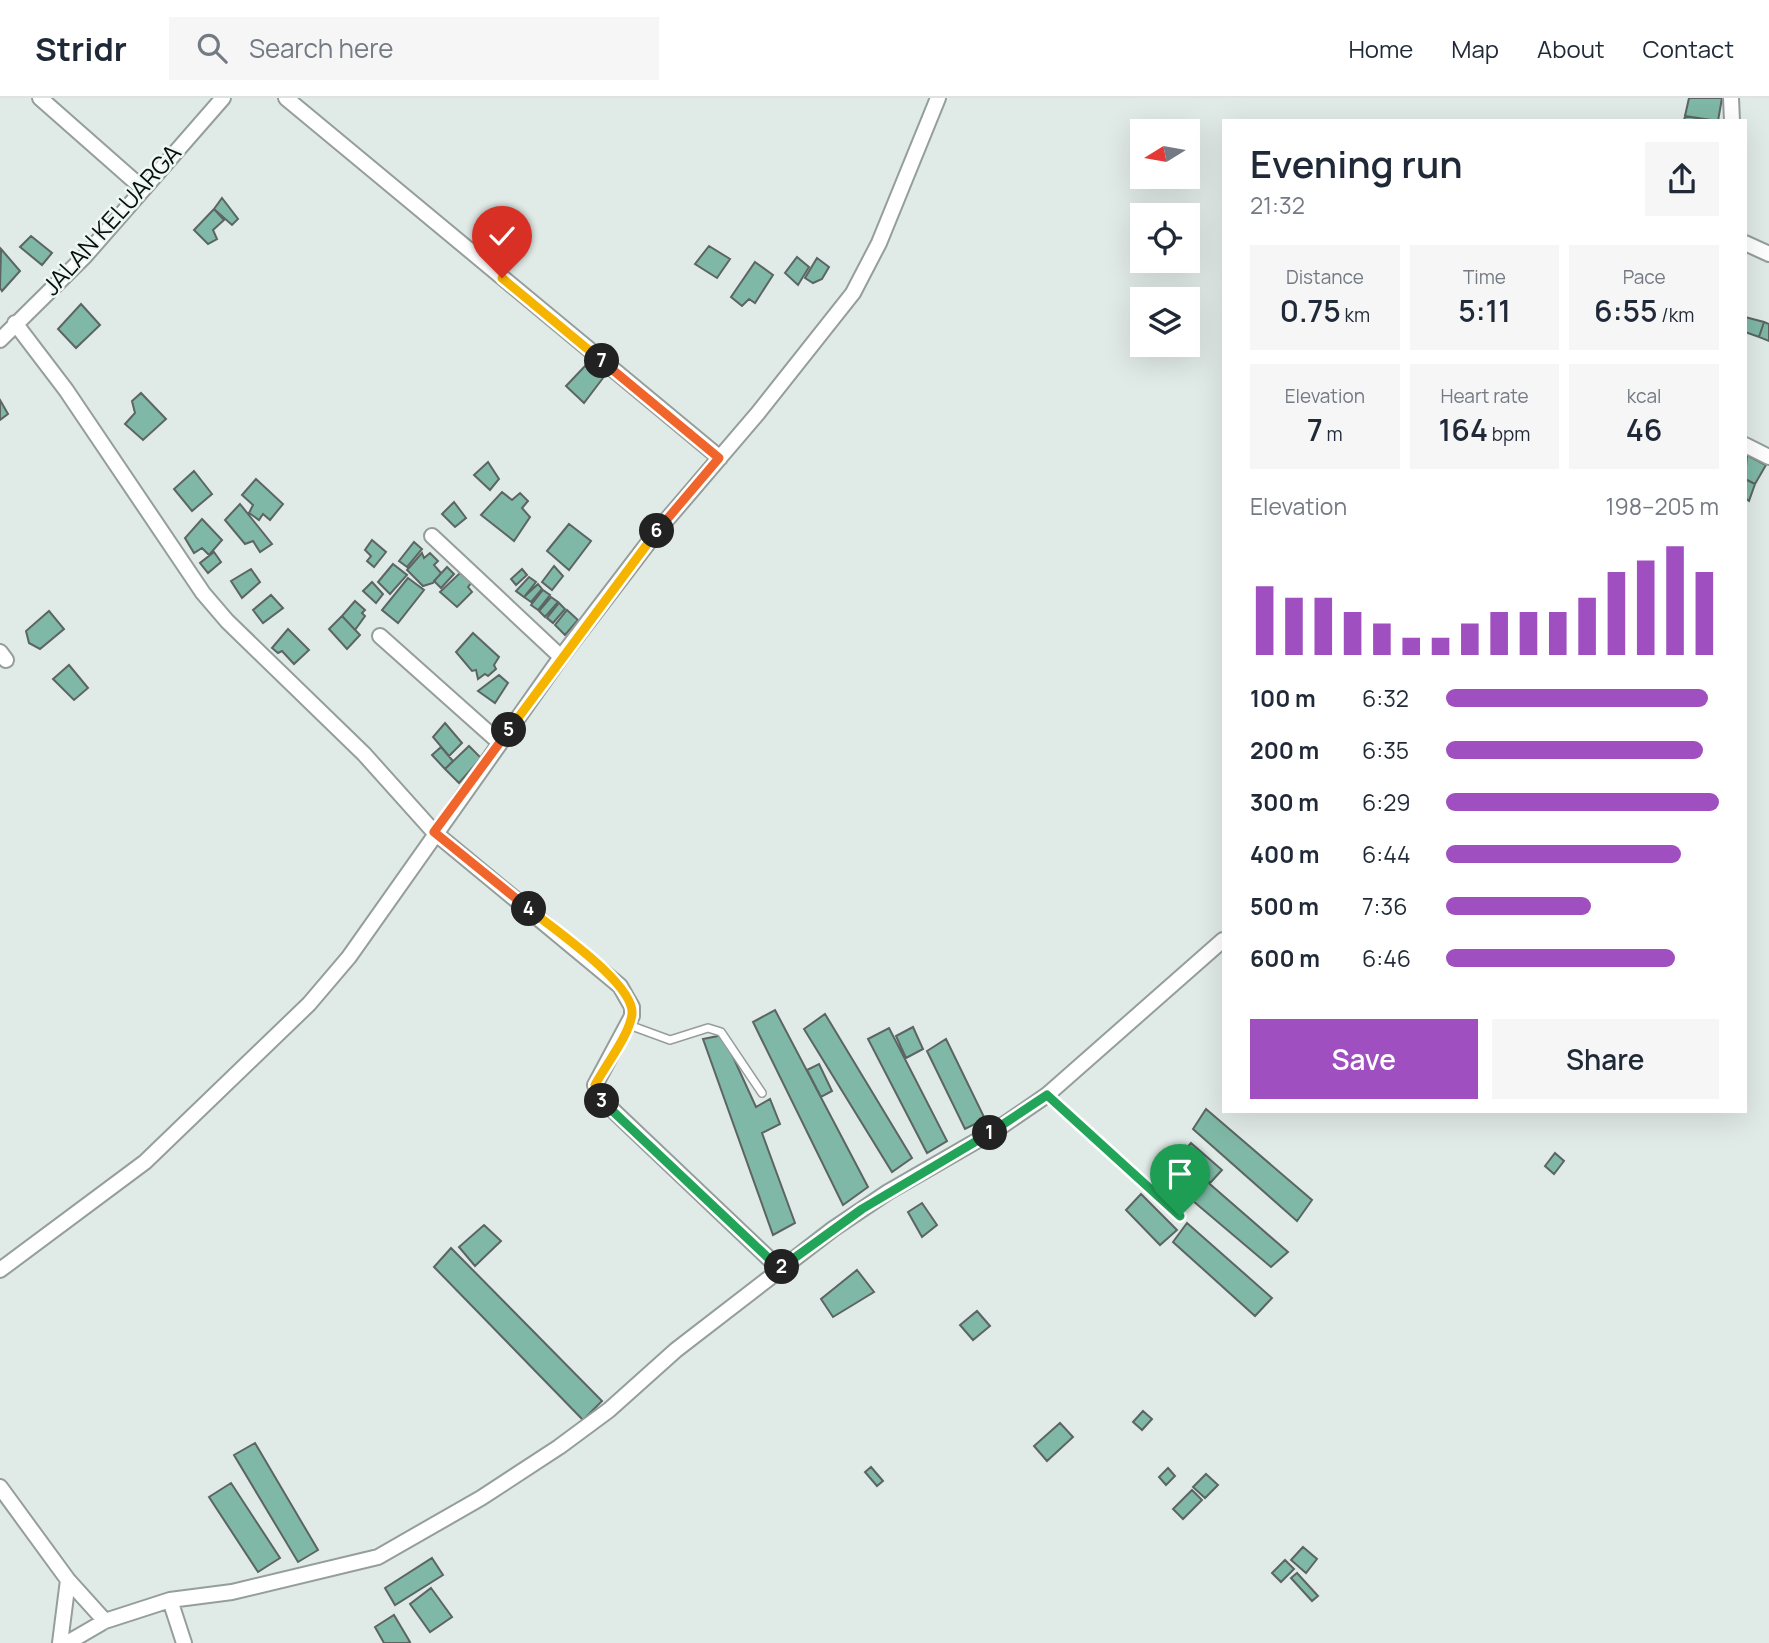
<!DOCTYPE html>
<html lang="en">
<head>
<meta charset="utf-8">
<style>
  body { margin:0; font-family:Manrope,sans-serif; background:#f6f6f7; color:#1f2937; height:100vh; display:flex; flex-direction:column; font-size:26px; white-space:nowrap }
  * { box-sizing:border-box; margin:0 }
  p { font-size:23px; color:#747a83 }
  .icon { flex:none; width:38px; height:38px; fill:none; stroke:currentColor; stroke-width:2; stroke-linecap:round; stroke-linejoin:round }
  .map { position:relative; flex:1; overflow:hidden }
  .panel { position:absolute; left:1222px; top:21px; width:525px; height:994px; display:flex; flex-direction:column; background:#fff; border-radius:0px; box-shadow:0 7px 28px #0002 }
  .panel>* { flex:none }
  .needle { width:46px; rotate:259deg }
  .buttons { position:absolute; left:1130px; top:21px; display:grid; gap:14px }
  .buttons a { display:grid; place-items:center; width:70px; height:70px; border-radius:0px; background:#fff; box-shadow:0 7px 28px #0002; font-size:35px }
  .pin { position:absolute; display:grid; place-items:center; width:60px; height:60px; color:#fff; margin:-72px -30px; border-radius:50% 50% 50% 0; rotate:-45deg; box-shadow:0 0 7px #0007 }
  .pin .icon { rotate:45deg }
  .km { position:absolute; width:35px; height:35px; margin:-18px; border-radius:50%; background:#222; color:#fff; font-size:19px; line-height:35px; text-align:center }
  .round { display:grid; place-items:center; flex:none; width:74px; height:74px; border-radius:0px; background:#f6f6f7 }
  .head { display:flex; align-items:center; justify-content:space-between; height:119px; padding:0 28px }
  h1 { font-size:38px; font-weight:600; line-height:52px }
  .metrics { display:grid; grid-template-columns:repeat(3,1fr); gap:10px; height:119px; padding:7px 28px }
  .metrics div { display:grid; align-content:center; border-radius:0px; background:#f6f6f7; text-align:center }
  .metrics b { font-size:30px; font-weight:600 }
  .metrics small { font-size:19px; font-weight:400 }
  .metrics p { font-size:19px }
  .chart { height:196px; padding:14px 28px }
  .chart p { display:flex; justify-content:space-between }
  .chart svg { width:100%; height:126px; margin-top:7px; stroke:#9f4fbf; stroke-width:6 }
  .button { display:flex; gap:14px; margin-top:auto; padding:14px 28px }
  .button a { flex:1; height:80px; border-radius:0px; background:#9f4fbf; color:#fff; font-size:28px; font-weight:600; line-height:80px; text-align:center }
  .button a+a { background:#f6f6f7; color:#1f2937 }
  ul { padding:0 28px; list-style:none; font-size:23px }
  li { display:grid; grid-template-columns:112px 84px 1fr; align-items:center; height:52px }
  li i { height:18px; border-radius:9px; background:#9f4fbf }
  header { display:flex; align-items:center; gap:42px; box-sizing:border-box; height:98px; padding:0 35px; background:#fff; border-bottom:2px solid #e0e1e3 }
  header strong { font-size:33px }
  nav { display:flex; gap:38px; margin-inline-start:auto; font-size:24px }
  .search { width:490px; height:63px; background:#f6f6f7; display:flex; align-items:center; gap:18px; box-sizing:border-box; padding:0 24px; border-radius:0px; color:#747a83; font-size:26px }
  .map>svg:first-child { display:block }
  .building { fill:#7fb8a6; stroke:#5c6562; stroke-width:2 }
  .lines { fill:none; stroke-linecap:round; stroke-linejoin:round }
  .service-casing { stroke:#959e9b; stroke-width:10 }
  .minor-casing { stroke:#959e9b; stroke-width:18 }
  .service { stroke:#fff; stroke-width:7 }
  .minor { stroke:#fff; stroke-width:14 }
  .split-1-casing { stroke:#fff; stroke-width:14 }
  .split-2-casing { stroke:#fff; stroke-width:14 }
  .split-3-casing { stroke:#fff; stroke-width:14 }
  .split-4-casing { stroke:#fff; stroke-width:14 }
  .split-5-casing { stroke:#fff; stroke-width:14 }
  .split-6-casing { stroke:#fff; stroke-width:14 }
  .split-7-casing { stroke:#fff; stroke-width:14 }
  .split-8-casing { stroke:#fff; stroke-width:14 }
  .split-1 { stroke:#22a559; stroke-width:9 }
  .split-2 { stroke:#22a559; stroke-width:9 }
  .split-3 { stroke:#22a559; stroke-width:9 }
  .split-4 { stroke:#f5b400; stroke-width:9 }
  .split-5 { stroke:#f0652b; stroke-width:9 }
  .split-6 { stroke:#f5b400; stroke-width:9 }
  .split-7 { stroke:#f0652b; stroke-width:9 }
  .split-8 { stroke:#f5b400; stroke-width:9 }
  .labels { text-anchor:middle; stroke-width:5; stroke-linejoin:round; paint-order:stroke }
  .street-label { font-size:24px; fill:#0a0e0c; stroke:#edf7f3 }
</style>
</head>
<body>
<header>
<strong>Stridr</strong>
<div class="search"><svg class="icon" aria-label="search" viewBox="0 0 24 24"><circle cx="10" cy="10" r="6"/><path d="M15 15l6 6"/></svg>Search here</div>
<nav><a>Home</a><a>Map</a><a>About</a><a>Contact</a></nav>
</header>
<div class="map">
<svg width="1769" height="1545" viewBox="0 0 1769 1545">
  <rect width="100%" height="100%" fill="#e0eae6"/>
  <path class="building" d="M1689,0H1722L1718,23L1685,18Z
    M1685,18L1714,23H1684Z
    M222,100L238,121L232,127L214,111Z
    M214,111L224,122L213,132L217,141L208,146L194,132Z
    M31,138L52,155L42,167L20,149Z
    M709,148L730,161L717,180L695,166Z
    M1,151L20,173L2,193L0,190Z
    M797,159L809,169L798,187L785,175Z
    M817,160L829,169L822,181L813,185L805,180Z
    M755,164L773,177L755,205L749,201L742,208L731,199Z
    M81,206L100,227L76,250L58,231Z
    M1745,219L1764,224L1759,239L1745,234Z
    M1764,224L1769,226V243L1759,239Z
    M587,266L603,280L584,305L566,288Z
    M141,295L166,321L143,342L125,326L135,315L132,303Z
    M0,302L8,316L0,322Z
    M1747,357L1766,367L1755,386L1745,381Z
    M488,364L499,381L490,392L474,377Z
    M194,373L212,396L192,413L174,391Z
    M256,381L283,406L270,422L263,416L259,422L249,415L253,407L242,397Z
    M1745,381L1755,386L1749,403L1745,400Z
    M502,394L512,402L520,395L528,403L522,410L530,419L514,443L481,417Z
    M454,404L466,420L455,429L442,416Z
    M240,406L272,446L260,454L253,443L245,446L225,422Z
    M202,421L222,442L209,457L202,450L194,455L185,440Z
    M569,426L591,443L569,472L547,453Z
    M372,442L386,454L374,469L367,463L371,458L365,452Z
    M414,444L422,451L407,469L399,463Z
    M214,454L221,464L208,475L200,465Z
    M422,455L424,460L430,455L438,463L434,467L441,475L433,485L423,488L407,472Z
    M393,466L407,477L390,496L378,484Z
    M554,468L563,478L552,492L542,484Z
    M447,469L454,476L441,490L434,483Z
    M251,471L260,484L242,500L231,483Z
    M522,471L527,477L516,487L511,481Z
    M461,474L472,484L468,489L472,494L457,509L440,494Z
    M529,479L536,484L524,499L516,493Z
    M408,480L424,492L398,525L382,512Z
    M372,484L383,496L376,505L363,493Z
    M538,486L542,491L531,504L524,499Z
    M543,492L550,497L538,512L531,507Z
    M271,497L283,510L263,525L253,512Z
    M551,499L558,504L545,519L539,513Z
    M355,503L365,512L362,515L365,518L355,532L342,518Z
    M559,505L565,511L553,525L547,520Z
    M567,512L578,522L565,537L555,527Z
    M49,513L64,531L40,551L29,545L26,533Z
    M342,518L360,537L347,551L329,531Z
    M288,531L309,552L294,566L282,553L278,555L272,550Z
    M473,535L499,559L494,567L496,571L488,578L485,576L478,581L476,572L472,573L456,554Z
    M69,567L88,590L74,602L53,581Z
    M499,577L508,585L495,605L478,593Z
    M445,625L462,645L449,658L433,639Z
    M469,648L481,660L459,685L445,671Z
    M441,649L453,663L445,671L432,657Z
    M775,912L868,1089L843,1107L753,924Z
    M825,916L912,1060L892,1074L804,931Z
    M913,929L923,951L906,960L896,938Z
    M889,930L947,1043L927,1055L868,941Z
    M723,937L756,1009L770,1001L780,1026L762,1035L795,1125L773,1137L703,941Z
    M946,941L985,1021L965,1031L927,953Z
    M819,966L832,993L821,999L807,972Z
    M1206,1011L1312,1102L1297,1123L1193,1031Z
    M1191,1045L1222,1072L1210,1085L1181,1057Z
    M1173,1054L1288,1154L1271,1169L1160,1075Z
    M1555,1055L1564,1063L1554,1076L1545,1068Z
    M1141,1096L1177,1132L1160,1147L1126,1112Z
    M922,1105L937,1127L922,1139L908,1114Z
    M1187,1125L1272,1200L1255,1218L1173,1144Z
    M484,1127L501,1143L475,1168L459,1149Z
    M451,1150L602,1303L583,1322L434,1169Z
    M857,1172L874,1194L833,1219L821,1201Z
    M977,1213L990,1228L973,1242L960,1227Z
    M1143,1313L1152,1321L1142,1332L1133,1324Z
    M1060,1325L1073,1339L1047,1363L1034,1348Z
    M255,1345L318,1452L298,1464L234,1357Z
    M871,1369L883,1383L877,1388L865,1374Z
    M1168,1370L1175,1378L1166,1387L1159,1379Z
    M1206,1376L1218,1387L1205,1400L1193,1389Z
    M231,1385L280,1460L258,1474L209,1399Z
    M1192,1392L1202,1402L1183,1421L1173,1411Z
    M1303,1449L1317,1461L1306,1475L1291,1462Z
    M432,1460L443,1477L395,1507L385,1490Z
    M1285,1462L1294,1471L1281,1484L1272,1475Z
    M1297,1475L1318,1498L1312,1503L1291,1480Z
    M431,1490L452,1519L430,1534L410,1506Z
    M394,1517L410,1544L407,1545H384L375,1529Z"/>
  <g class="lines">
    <defs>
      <path id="service" d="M629,927L670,942L708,930L721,934L762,995
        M1047,997L1180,1118"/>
      <path id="minor" d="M40,0L141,89
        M286,0L720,360
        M1731,0L1732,23
        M1745,145L1769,156
        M15,225L66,292L203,495L227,523L364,656L434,734L620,888L632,909V918L595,987L599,999L780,1171
        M0,242L85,158L223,0
        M1745,347L1769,359
        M432,438L561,559
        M380,538L500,645
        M0,554L6,562
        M0,1172L145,1064L309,906L349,859L561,559L658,432L758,315L853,195L879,145L938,0
        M0,1389L68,1482L105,1523
        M170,1502L184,1545
        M60,1545L68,1482
        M67,1545L105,1523L170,1502L232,1494L378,1459L481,1400L559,1349L609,1312L676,1252L833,1131L888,1094L999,1030L1047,997L1223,842"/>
    </defs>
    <use href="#service" class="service-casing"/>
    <use href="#minor" class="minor-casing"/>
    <use href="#service" class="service"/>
    <use href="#minor" class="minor"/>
  </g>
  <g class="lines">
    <defs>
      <path id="split-1" d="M990,1035L1047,997L1180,1118"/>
      <path id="split-2" d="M782,1169L862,1111L990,1035"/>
      <path id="split-3" d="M602,1003L780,1171L782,1169"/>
      <path id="split-4" d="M529,811C552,830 635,886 632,916C630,936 605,968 595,987L602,1003"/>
      <path id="split-5" d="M509,632L434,734L529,811"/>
      <path id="split-6" d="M509,632L657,433"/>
      <path id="split-7" d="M602,263L719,360L657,433"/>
      <path id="split-8" d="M502,180L602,263"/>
    </defs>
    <use href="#split-1" class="split-1-casing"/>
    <use href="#split-2" class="split-2-casing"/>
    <use href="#split-3" class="split-3-casing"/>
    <use href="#split-4" class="split-4-casing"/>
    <use href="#split-5" class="split-5-casing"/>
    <use href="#split-6" class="split-6-casing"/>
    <use href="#split-7" class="split-7-casing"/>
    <use href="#split-8" class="split-8-casing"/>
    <use href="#split-1" class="split-1"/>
    <use href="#split-2" class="split-2"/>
    <use href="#split-3" class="split-3"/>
    <use href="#split-4" class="split-4"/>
    <use href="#split-5" class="split-5"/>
    <use href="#split-6" class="split-6"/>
    <use href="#split-7" class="split-7"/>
    <use href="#split-8" class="split-8"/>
  </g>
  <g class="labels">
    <g class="street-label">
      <text transform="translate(112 122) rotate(-48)" y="8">JALAN KELUARGA</text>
    </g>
  </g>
</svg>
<div class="buttons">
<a><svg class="needle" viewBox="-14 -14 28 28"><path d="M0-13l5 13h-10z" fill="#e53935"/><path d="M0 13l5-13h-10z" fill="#747a83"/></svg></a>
<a><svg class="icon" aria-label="locate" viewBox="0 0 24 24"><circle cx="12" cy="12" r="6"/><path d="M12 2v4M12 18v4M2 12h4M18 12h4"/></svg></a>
<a><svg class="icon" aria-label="layers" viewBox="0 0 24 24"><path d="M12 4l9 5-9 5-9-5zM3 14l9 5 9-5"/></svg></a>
</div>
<div class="pin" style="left:1180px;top:1118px;background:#1e9e55"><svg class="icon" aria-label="arrive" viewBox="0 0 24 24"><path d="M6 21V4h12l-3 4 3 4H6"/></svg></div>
<div class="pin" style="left:502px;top:180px;background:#d93025"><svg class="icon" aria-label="check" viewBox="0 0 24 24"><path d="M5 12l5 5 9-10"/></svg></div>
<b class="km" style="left:990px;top:1035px">1</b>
<b class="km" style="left:782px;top:1169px">2</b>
<b class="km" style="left:602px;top:1003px">3</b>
<b class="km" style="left:529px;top:811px">4</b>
<b class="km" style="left:509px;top:632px">5</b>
<b class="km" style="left:657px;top:433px">6</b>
<b class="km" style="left:602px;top:263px">7</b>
<section class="panel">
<div class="head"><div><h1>Evening run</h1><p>21:32</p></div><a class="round"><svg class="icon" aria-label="share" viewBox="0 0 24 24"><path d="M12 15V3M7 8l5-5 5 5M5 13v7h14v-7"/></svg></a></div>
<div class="metrics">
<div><p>Distance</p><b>0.75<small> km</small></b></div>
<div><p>Time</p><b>5:11</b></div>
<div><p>Pace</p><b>6:55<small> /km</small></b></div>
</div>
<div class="metrics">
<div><p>Elevation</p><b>7<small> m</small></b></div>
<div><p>Heart rate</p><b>164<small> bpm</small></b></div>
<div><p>kcal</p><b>46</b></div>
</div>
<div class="chart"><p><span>Elevation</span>198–205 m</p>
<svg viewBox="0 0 160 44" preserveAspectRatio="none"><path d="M5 44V20M15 44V24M25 44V24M35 44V29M45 44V33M55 44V38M65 44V38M75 44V33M85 44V29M95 44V29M105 44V29M115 44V24M125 44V15M135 44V11M145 44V6M155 44V15"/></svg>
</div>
<ul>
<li><b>100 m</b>6:32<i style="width:96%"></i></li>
<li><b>200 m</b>6:35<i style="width:94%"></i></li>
<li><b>300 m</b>6:29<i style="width:100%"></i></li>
<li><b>400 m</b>6:44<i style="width:86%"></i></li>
<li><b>500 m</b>7:36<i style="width:53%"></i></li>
<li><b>600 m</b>6:46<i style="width:84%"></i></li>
</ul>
<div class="button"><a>Save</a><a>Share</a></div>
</section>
</div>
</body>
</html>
